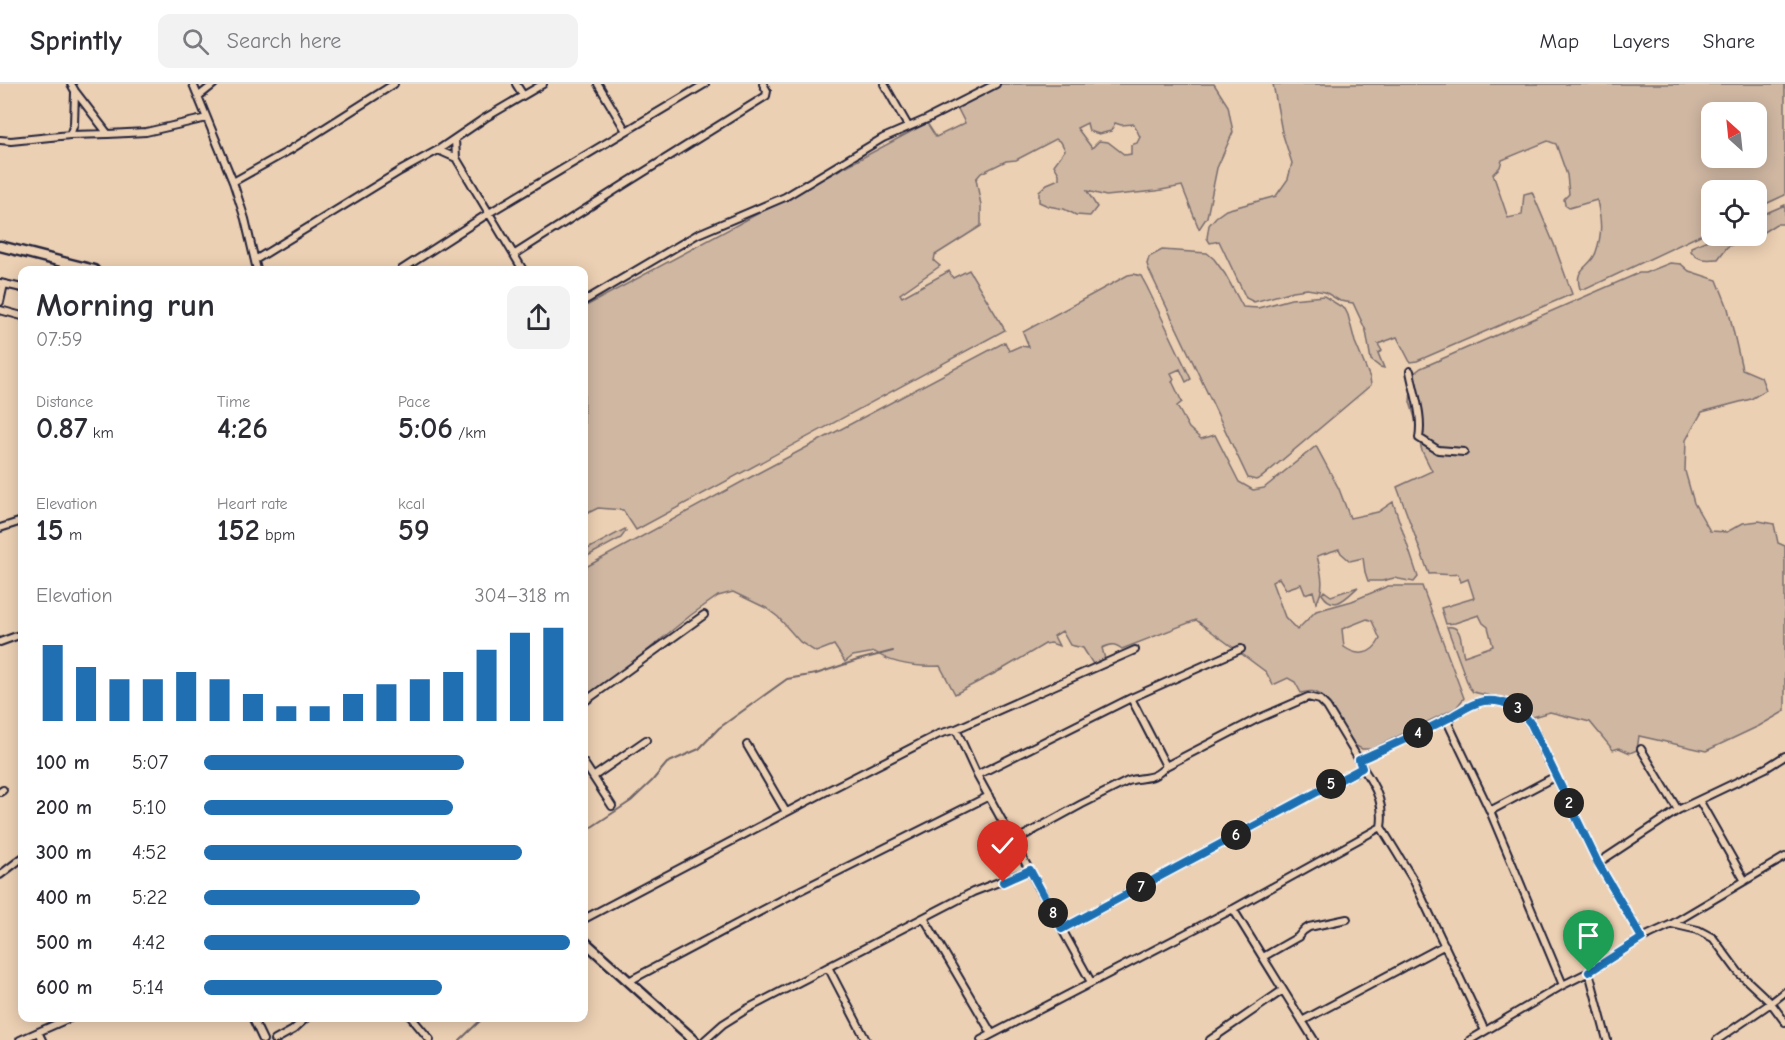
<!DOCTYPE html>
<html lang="en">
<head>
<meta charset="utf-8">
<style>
  body { margin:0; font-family:"Comic Neue",sans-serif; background:#f2f2f3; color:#2b2b33; height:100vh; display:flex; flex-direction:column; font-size:22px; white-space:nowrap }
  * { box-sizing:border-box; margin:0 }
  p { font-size:20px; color:#7c7c81 }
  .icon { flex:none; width:33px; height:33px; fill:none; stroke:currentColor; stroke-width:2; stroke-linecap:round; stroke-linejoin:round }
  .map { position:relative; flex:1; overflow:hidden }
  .sheet { position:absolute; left:18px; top:182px; width:570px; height:756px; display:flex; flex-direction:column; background:#fff; border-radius:12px; box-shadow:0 3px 15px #0003 }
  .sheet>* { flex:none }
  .needle { width:39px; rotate:333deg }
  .controls { position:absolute; left:1701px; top:18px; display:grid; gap:12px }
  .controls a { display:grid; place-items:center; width:66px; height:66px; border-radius:12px; background:#fff; box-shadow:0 3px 15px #0003; font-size:30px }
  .pin { position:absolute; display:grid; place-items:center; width:51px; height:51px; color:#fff; margin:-62px -26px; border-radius:50% 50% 50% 0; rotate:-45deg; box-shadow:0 0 6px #0007 }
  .pin .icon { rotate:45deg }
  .km { position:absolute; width:30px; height:30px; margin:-15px; border-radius:50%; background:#222; color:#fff; font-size:16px; line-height:30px; text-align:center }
  .round { display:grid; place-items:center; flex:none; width:63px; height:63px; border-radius:12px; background:#f2f2f3 }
  .head { display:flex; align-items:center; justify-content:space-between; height:102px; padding:0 18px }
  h1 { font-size:33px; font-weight:600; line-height:45px }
  .figures { display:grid; grid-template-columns:repeat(3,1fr); gap:9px; height:102px; padding:6px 18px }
  .figures div { display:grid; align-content:center }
  .figures b { font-size:30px; font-weight:600 }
  .figures small { font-size:16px; font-weight:400 }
  .figures p { font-size:16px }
  .chart { height:168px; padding:12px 18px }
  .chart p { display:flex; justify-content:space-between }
  .chart svg { width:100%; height:108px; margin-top:6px; stroke:#1f6fb2; stroke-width:6 }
  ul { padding:0 18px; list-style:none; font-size:20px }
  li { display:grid; grid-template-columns:96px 72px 1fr; align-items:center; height:45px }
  li i { height:15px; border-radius:8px; background:#1f6fb2 }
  header { display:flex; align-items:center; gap:36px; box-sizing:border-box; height:84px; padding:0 30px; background:#fff; border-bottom:2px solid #e1e1e2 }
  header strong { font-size:28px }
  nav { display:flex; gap:33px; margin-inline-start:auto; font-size:21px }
  .search { width:420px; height:54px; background:#f2f2f3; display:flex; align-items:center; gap:15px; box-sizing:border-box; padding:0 21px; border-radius:12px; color:#7c7c81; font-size:22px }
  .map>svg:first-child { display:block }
  .green { fill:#cfb7a2; stroke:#786c6e; stroke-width:1.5; fill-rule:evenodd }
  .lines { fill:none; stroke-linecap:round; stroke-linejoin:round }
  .stream { stroke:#706569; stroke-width:2 }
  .street-casing { stroke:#22223b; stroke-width:10 }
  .secondary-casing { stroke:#22223b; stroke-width:13 }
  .street { stroke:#ecd0b3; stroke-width:6 }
  .secondary { stroke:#ecd0b3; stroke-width:8 }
  .route-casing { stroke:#fff; stroke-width:12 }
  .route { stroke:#1f6fb2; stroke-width:8 }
</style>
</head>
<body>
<header>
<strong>Sprintly</strong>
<div class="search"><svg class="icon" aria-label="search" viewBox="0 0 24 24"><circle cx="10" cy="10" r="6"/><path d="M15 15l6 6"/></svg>Search here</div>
<nav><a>Map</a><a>Layers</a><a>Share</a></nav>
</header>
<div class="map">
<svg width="1785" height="956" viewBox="0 0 1785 956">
  <rect width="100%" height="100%" fill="#ecd0b3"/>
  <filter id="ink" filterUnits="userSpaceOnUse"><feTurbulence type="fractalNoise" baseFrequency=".0167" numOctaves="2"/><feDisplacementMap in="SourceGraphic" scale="12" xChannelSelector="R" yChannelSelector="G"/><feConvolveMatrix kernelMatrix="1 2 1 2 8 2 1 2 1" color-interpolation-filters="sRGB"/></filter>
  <g filter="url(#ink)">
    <path class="green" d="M1000,0H1214L1228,22L1233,48L1217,84L1207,133L1199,145L1182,102L1156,107L1106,112L1087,107L1097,123L1090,132L1076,131L1064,125L1048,122L1039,118V107L1047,100L1059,95V90L1054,81L1065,66L1061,58L1056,55L1016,76L1006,77L981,89L976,95L981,121V142L935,171L934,177L940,182L900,210L902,213L949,187L953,194L969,186L1005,246L636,446L623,426L598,424L584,431V223L927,39L936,53L965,39L957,23ZM1087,39L1089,47L1099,50L1111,47L1115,39L1121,41L1134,40L1140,53L1137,59L1131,61V70L1125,71L1108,58L1099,57L1092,64L1077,44Z
      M1273,0H1785V111L1757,124L1756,106H1712L1711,146L1586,205H1580C1573,183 1591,184 1596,168C1603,148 1601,136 1597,116L1569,124L1565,121L1564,115L1569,110L1567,91L1556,60L1548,57L1502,76L1500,83L1493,90L1508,134L1522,131L1524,110L1532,108L1554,160L1572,210L1417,277L1410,278L1397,253L1378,260L1382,267L1378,269L1384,284L1380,283L1371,276L1366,247L1353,219L1340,217L1325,208L1307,205L1293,207L1254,218L1246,214L1219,157L1210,159L1207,154L1209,141L1216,133L1226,126L1276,112L1288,95L1292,79L1282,48ZM1712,28H1756V74H1712Z
      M1785,121V140H1776L1762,149L1760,147L1757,148V133Z
      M1717,152H1750L1727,163L1718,175C1707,176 1698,177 1691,167V163Z
      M1162,166L1207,169L1214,175L1225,190L1243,223L1258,224L1291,215L1324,212L1345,225L1348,231L1355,258L1370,294L1371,301L1262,393L1256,396L1248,394L1149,186L1147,180L1149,173Z
      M1670,179L1681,180L1689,187L1717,196L1728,224L1742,285L1761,293L1766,306L1751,315L1702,328L1686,356L1685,387L1694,419L1710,447L1727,448L1743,439L1759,437L1774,440L1778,459L1785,462V627L1759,642L1706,667L1639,652L1637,666L1630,669L1619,664L1613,666L1590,638L1550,628L1533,633L1521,622L1513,617L1473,608L1469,603L1447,543C1464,541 1460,561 1464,572L1493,562L1488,543L1483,539L1479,531L1455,539L1446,540L1441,524L1474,514L1468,495L1461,498L1458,490C1448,492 1439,489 1429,490L1397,403L1432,387L1422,367L1417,347L1415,334L1410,318L1411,305L1415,301L1413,290L1421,284L1639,189H1645Z
      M1134,190L1141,192L1147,203L1191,295L1186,298L1180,285L1171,289L1174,295L1172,297L1182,318L1177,322L1189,344L1201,355L1215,351L1239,398L1253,406L1264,404L1316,362L1339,405L1350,434L1378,428L1393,418L1418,493L1414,498L1394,494L1382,497H1368L1365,488L1363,474L1350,477L1341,469L1339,465L1317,472C1321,488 1326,504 1316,519L1313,507L1305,510L1301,500L1286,505L1279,494L1272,498L1285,533L1297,546L1316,527L1352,517L1388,502H1422L1464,614L1456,624L1372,665H1362L1354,661L1321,611C1313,606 1310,607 1301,609L1295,598L1288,594L1273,601L1266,588L1196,536L1122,565C1114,559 1111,560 1102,564L1105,575L1093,580L1083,564L1070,561L1062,547L1054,552L1059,562L1051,559L1045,560L1001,586L955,610L940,582C918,583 893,581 875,568L853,572L845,578L834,561L816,568L800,558L778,533L766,524L733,508L718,512L691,531L632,579L584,616V484L760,388L1005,258L1009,267L1020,262L1029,263L1023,248L1128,191ZM1367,535L1372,537L1380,555C1372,571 1358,573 1344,563L1342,545Z
      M625,445L626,447L621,454L584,474V467Z
      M1358,503C1347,513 1334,529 1322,510L1324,507L1331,512Z"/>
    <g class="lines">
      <path class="stream" d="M584,748L631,717L652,697L667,679L699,665L719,644L787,595L816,590L858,576L893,567
        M460,956L484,933"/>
      <defs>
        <path id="street" d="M71,0L75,7L108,50L146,48L207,34
          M193,0L233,98L245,135L257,186
          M516,0L523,11
          M598,0L626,47
          M884,0L908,42
          M199,12L214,0
          M70,51L74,40L75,8
          M455,55L456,74L523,186
          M0,56L11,57L70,51L108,50
          M438,66L456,74
          M233,98L290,66L394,0
          M515,170L628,98L766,12L767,7L763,0
          M255,176L400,87L438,66L485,34L543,0
          M401,186L489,129L705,0
          M0,199L22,204
          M584,217L698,150L785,113L883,54L927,35L996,0
          M0,218L4,200
          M0,226L22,232
          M1410,287C1414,309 1423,331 1419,354L1438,366L1464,368
          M0,444L22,437
          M0,558L22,550
          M1131,614L1166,682
          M584,618L704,531
          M1446,635L1490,727L1563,901
          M956,645L977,691L1091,898
          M747,661L786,728
          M1641,665L1678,726
          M1359,676C1388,662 1418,650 1447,635C1458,629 1471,619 1484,617C1505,615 1520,624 1531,641L1598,779L1642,854
          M584,679L612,722
          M977,691L1131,614L1241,565
          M593,693L646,656
          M0,708L3,706
          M1699,716L1745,797
          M1490,727L1556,692
          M1381,743L1414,797L1485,947
          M1598,779L1678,726L1766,684L1785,672
          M0,791L22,774
          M1233,825L1314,956
          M924,834L992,950
          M584,835L825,708L939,650L956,645L1135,566
          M1672,840L1698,846L1713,854L1739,889L1771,919L1785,908
          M1062,845L1362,684
          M1263,873L1298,853L1303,847L1309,843L1347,835
          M828,883L866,956
          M1589,888L1607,956
          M629,897L795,809L989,712
          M252,933L263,956
          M411,933L430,956
          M1302,937L1445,861
          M38,948L42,956
          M20,956L72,933
          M275,956L293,946L307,933
          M705,956L723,940L747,925L973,808L1030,786
          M981,956L1233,825L1381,743C1384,726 1380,712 1371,697C1367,690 1362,684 1359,676L1327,623L1320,616L1308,613L1255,636L1166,682C1153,697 1145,692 1128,697L1082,720L1014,757
          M1210,956L1283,906
          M1470,956L1563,901L1589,888L1642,854L1672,840L1785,773
          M1717,956L1771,919L1785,938"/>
        <path id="secondary" d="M0,162L94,186
          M584,857L694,956"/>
      </defs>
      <use href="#street" class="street-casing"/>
      <use href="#secondary" class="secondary-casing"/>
      <use href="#street" class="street"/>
      <use href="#secondary" class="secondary"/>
    </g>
  </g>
  <g class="lines" filter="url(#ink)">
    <defs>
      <path id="route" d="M1003,798L1030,786L1062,845L1362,684L1359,676C1388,663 1418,650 1447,635C1458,629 1471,619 1484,617C1505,615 1520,624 1531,640L1598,779L1642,854L1589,888"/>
    </defs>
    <use href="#route" class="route-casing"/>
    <use href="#route" class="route"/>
  </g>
</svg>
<div class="controls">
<a><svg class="needle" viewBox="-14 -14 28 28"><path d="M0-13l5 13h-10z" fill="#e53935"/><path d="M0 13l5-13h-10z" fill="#7c7c81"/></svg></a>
<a><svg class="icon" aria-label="locate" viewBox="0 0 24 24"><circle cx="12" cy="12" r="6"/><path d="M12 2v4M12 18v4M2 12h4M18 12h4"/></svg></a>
</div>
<div class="pin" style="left:1589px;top:888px;background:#1e9e55"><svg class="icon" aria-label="arrive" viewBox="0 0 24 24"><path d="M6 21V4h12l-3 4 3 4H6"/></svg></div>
<div class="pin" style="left:1003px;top:798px;background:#d93025"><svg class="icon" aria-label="check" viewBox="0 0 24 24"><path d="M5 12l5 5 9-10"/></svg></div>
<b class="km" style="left:1569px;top:719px">2</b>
<b class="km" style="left:1518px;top:624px">3</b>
<b class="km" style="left:1418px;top:649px">4</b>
<b class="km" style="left:1331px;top:700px">5</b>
<b class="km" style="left:1236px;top:751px">6</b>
<b class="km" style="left:1141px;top:803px">7</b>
<b class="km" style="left:1053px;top:829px">8</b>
<section class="sheet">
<div class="head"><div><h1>Morning run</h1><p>07:59</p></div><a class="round"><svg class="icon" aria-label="share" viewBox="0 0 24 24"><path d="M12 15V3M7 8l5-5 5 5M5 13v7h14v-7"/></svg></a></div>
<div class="figures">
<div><p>Distance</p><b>0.87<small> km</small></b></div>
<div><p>Time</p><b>4:26</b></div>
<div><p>Pace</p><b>5:06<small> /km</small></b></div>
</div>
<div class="figures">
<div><p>Elevation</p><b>15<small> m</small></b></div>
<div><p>Heart rate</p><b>152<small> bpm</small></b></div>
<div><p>kcal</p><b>59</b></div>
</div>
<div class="chart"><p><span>Elevation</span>304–318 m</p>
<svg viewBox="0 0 160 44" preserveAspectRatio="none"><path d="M5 44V13M15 44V22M25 44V27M35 44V27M45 44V24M55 44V27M65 44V33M75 44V38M85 44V38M95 44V33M105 44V29M115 44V27M125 44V24M135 44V15M145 44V8M155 44V6"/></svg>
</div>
<ul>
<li><b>100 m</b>5:07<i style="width:71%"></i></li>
<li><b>200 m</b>5:10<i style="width:68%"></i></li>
<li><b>300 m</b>4:52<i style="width:87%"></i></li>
<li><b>400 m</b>5:22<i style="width:59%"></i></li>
<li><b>500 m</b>4:42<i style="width:100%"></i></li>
<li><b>600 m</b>5:14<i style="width:65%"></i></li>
</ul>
</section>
</div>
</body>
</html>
